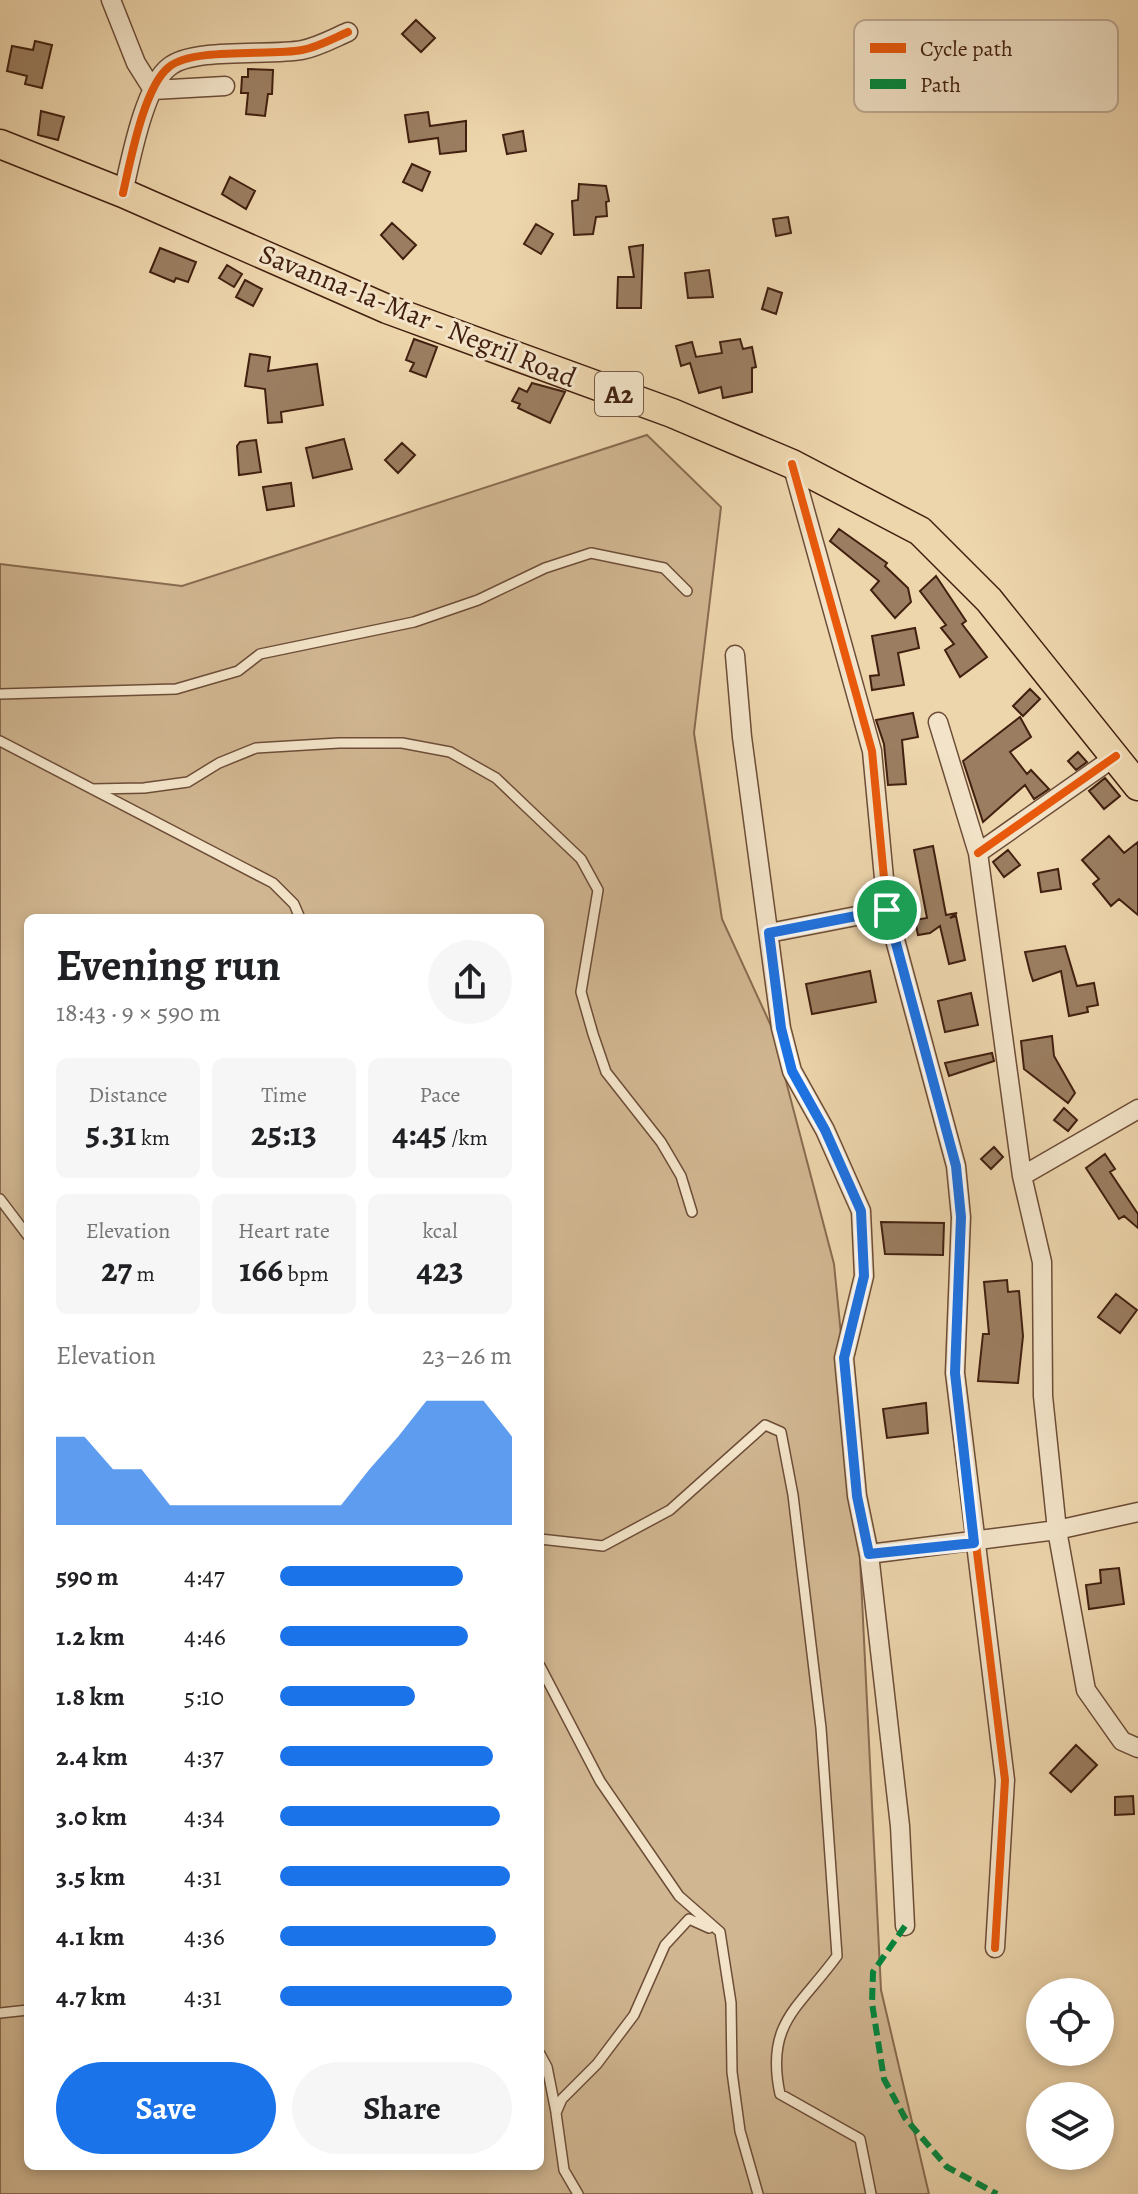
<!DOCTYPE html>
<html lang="en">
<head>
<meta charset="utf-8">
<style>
  body { margin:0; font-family:Alegreya,serif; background:#f6f6f6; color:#202124; height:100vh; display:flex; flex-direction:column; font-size:30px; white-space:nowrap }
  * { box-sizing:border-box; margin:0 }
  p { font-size:26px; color:#757577 }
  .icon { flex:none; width:44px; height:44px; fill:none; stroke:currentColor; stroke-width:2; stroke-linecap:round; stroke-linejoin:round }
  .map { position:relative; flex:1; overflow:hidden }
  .details { position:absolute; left:24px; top:914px; width:520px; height:1256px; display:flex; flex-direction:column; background:#fff; border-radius:12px; box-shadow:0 4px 12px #0003 }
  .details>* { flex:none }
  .buttons { position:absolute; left:1026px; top:1978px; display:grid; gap:16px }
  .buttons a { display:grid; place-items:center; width:88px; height:88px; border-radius:50%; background:#fff; box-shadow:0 4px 12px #0003; font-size:40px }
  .pin { position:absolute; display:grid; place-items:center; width:68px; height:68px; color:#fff; margin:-34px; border:4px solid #fff; border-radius:50%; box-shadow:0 2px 8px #0007 }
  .round { display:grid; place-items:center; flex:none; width:84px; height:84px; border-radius:42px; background:#f6f6f6 }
  .overview { display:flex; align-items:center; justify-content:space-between; height:136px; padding:0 32px }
  h1 { font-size:44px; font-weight:700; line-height:60px }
  .figures { display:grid; grid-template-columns:repeat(3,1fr); gap:12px; height:136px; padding:8px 32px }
  .figures div { display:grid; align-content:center; border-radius:12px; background:#f6f6f6; text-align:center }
  .figures b { font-size:34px; font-weight:700 }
  .figures small { font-size:22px; font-weight:400 }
  .figures p { font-size:22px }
  .chart { height:224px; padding:16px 32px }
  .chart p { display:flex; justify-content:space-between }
  .chart svg { width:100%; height:144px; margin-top:8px; fill:#1a73e8; opacity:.7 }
  .button { display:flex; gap:16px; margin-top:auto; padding:16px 32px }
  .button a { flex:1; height:92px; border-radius:48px; background:#1a73e8; color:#fff; font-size:32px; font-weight:700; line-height:92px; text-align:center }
  .button a+a { background:#f6f6f6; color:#202124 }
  ul { padding:0 32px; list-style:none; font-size:26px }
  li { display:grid; grid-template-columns:128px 96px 1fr; align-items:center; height:60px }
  li i { height:20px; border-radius:10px; background:#1a73e8 }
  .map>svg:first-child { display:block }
  .green { fill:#d0b691; stroke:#896b50; stroke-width:2; fill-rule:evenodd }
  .building { fill:#9b7e61; stroke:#422010; stroke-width:2 }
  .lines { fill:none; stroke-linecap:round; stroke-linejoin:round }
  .service-casing { stroke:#6d4d37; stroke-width:12 }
  .minor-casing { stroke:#6d4d37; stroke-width:21 }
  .primary-casing { stroke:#422010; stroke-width:31 }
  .service { stroke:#f3e4c9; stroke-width:9 }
  .minor { stroke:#f3e4c9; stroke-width:18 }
  .primary { stroke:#edd5ac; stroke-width:28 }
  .quiet { stroke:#00873e; stroke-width:6; stroke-dasharray:12 6; stroke-linecap:butt }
  .cycleway-casing { stroke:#f3e4c9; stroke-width:13 }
  .cycleway { stroke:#e8590c; stroke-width:8 }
  .route-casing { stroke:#fff; stroke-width:16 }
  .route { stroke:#1a73e8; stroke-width:10 }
  .labels { text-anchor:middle; stroke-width:6; stroke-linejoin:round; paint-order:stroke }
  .shield { fill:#f3e4c9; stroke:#775b48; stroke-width:2 }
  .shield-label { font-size:26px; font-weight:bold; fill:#422010 }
  .street-label { font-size:28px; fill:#422010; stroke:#f3e4c9 }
  .key { fill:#f3e4c9; stroke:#bea992; stroke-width:2 }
  .key-label { font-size:22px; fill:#422010 }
</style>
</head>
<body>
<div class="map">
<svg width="1138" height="2194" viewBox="0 0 1138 2194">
  <rect width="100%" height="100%" fill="#edd5ac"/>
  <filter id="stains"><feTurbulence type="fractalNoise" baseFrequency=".0025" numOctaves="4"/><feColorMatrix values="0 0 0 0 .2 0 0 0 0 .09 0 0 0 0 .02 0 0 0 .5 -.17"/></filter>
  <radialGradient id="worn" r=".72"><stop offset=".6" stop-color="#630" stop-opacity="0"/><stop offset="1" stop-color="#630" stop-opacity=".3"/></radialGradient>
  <path class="green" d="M647,435L721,507L694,733L722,919L772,1028L834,1264L857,1496L881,1990L929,2194H0V564L182,586ZM28,918H540V2166H28Z"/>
  <path class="building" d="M416,20L435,38L421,52L402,34Z
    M35,41L52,45L42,88L25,84L27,76L7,71L12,46L33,50Z
    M248,69L273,70L272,94H268L265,116L246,114L248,93H241L242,77H248Z
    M41,111L64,117L58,140L38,135Z
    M428,112L430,126L466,121V151L440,154L438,138L409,142L405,115Z
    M523,131L526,151L507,154L503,135Z
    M412,164L430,172L422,191L403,182Z
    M230,177L255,191L246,209L222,194Z
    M579,184L606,186L609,201L606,202L607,216L596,217L593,234L574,235L572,201L578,200Z
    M788,217L791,233L776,236L773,219Z
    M392,223L416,245L403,259L381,235Z
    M536,224L553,234L541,254L524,244Z
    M643,245L641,308H617L618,277H634L629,247Z
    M160,248L196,262L188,282L176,278L174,282L150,272Z
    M227,265L242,274L234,287L219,278Z
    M709,270L713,297L688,298L685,273Z
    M245,280L262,289L253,306L236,297Z
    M768,288L782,293L776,314L762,309Z
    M414,339L437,347L426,377L410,371L414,363L406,360Z
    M740,339L743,349L752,347L756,367L752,368V392L723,398L721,387L699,393L690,363L681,366L676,346L692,342L696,357L722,353L720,342Z
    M250,354L270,357L268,371L317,364L323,405L281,412L282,422L268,423L265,389L245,386Z
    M532,383L565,392L550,423L518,408L520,404L512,401L519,388L527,392Z
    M344,439L352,469L313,478L306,448Z
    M256,440L261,472L239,475L237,446L240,442Z
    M402,443L415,455L398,473L385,460Z
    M291,483L294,506L267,510L263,487Z
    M839,529L887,563L885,566L908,588L911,602L895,618L871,590L879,581L830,541Z
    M936,576L966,621L962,624L987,657L960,677L945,650L954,644L941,628L946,625L920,591Z
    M915,628L919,648L898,653L904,685L872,690L870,676L879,675L872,636Z
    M1030,689L1040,699L1023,716L1013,706Z
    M913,713L918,737L902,740L906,784L888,785L884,744L876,720Z
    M1020,717L1031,737L1010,752L1027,774L1031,770L1049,789L1034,799L1025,785L983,822L963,761Z
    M1078,752L1087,762L1076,770L1068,761Z
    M1105,778L1120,796L1104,809L1089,791Z
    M1109,836L1124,853L1138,842V915L1119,899L1111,906L1093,884L1099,879L1082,860Z
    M933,846L946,915L957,913L950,918L956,916L965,960L949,964L940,926L930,933L918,935L915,920L927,918L914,850Z
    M1008,850L1020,865L1004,877L993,862Z
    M1058,869L1061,889L1041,892L1038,873Z
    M1065,946L1077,986L1094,983L1098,1005L1087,1007L1088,1012L1069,1016L1061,971L1033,981L1030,972L1025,952Z
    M870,971L876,1002L812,1014L806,984Z
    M971,993L978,1025L945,1032L938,1001Z
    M1052,1036L1054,1056L1075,1093L1068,1103L1024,1069L1021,1041Z
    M992,1053L994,1061L949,1076L945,1063Z
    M1064,1108L1077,1120L1068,1131L1054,1120Z
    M994,1147L1003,1157L991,1169L981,1159Z
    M1105,1154L1115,1169L1110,1172L1138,1214V1228L1124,1216L1119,1219L1086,1168Z
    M881,1222L944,1223L943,1255L885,1254Z
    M1007,1280L1008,1292L1019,1291L1023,1336L1018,1383L978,1381L983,1334H989L984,1282Z
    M1116,1294L1137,1310L1120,1333L1098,1317Z
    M926,1403L928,1433L887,1438L883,1409Z
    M1119,1568L1124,1604L1089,1609L1086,1585L1101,1583L1100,1570Z
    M1076,1745L1097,1765L1071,1792L1050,1773Z
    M1133,1796L1134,1814L1115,1815V1797Z"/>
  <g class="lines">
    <defs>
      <path id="service" d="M0,694L176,689L238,671L260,654L414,622L478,600L545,568L591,553L664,568L687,591
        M0,741L273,883L294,904L300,918
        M92,789L144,788L188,782L219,763L256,748L339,743H402L450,752L496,778L581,859L598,890L581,992L593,1034L606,1072L661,1142L681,1176L692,1212
        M0,1199L28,1236
        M540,1539L603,1546L670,1510L765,1425L781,1432L793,1495L821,1728L837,1956C799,2008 765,2023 780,2094L860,2139L871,2194
        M540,1666L600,1781L679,1896L720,1932L731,2003L732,2072L740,2131L758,2194
        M0,2013L28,2010
        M540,2054L547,2067L556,2112
        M578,2194L564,2170L556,2113L562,2099L597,2064L634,2015L665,1945L689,1919L709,1928"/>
      <path id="minor" d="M111,0L136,63L153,90
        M153,90L225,86
        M123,193C130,163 144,86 169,67C193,47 271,56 302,50C318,47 334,38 348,32
        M792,464L872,751L887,910L956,1166L961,1217L955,1373L1005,1780L995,1948
        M735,655L742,737L781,1028L792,1071L825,1130L861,1211L864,1276L844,1358L857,1496L869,1554L900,1826L905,1926
        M938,722L978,853L1022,1176L1042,1262L1043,1396L1057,1530L1086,1690L1122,1741L1138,1748
        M978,853L1116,756
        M769,933L887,910
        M1022,1176L1138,1109
        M869,1554L1057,1530L1138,1512"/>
      <path id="primary" d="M0,144L123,193L387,309L672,413L792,464L920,531L989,600L1138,786"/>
    </defs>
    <use href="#service" class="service-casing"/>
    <use href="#minor" class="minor-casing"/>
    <use href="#primary" class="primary-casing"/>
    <use href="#service" class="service"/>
    <use href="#minor" class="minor"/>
    <use href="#primary" class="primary"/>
    <path class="quiet" d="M905,1926L873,1972L872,2003L884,2079L905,2118L947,2167L997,2194"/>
    <defs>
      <path id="cycleway" d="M123,193C130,163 144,86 169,67C193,47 271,56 302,50C318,47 334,38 348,32
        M792,464L872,751L887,910L956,1166L961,1217L955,1373L1005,1780L995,1948
        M978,853L1116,756"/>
    </defs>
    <use href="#cycleway" class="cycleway-casing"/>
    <use href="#cycleway" class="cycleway"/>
  </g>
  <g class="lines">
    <defs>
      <path id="route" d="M887,910L956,1166L961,1217L955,1373L974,1543L869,1554L857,1496L844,1358L864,1276L861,1211L825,1130L792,1071L781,1028L769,933Z"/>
    </defs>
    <use href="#route" class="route-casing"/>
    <use href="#route" class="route"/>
  </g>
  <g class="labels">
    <rect class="shield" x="595" y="372" width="48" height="44" rx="6"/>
    <g class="shield-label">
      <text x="619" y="403">A2</text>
    </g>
    <g class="street-label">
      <text transform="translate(418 315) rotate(22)" y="10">Savanna-la-Mar - Negril Road</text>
    </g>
  </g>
  <rect x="854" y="20" width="264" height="92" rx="12" class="key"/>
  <rect x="870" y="43" width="36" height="10" fill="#e8590c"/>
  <rect x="870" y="79" width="36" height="10" fill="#00873e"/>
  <g class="key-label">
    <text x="920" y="56">Cycle path</text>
    <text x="920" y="92">Path</text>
  </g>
  <rect width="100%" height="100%" filter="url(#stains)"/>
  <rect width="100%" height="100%" fill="url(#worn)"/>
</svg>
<div class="buttons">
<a><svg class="icon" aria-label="locate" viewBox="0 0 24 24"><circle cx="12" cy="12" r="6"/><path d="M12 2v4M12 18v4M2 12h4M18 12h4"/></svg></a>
<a><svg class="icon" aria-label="layers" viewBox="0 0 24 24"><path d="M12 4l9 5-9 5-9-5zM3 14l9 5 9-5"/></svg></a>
</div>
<div class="pin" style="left:887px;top:910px;background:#1e9e55"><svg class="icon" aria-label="arrive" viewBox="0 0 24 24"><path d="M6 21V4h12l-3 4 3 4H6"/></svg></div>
<section class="details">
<div class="overview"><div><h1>Evening run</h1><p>18:43 · 9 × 590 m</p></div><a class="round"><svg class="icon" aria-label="share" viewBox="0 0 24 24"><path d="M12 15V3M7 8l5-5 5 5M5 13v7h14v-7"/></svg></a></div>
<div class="figures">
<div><p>Distance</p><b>5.31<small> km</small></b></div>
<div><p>Time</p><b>25:13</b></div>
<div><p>Pace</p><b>4:45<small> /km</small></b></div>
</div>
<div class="figures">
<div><p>Elevation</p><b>27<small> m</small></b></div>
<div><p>Heart rate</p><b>166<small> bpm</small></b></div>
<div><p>kcal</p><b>423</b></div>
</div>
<div class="chart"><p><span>Elevation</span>23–26 m</p>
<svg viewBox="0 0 160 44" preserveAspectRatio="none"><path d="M0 44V17L10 17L20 27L30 27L40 38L50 38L60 38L70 38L80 38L90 38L100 38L110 27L120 17L130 6L140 6L150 6L160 17V44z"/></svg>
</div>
<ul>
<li><b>590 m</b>4:47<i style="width:79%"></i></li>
<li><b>1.2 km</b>4:46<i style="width:81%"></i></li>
<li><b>1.8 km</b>5:10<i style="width:58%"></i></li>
<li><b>2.4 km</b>4:37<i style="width:92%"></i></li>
<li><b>3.0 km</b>4:34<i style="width:95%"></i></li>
<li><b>3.5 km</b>4:31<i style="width:99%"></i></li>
<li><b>4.1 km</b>4:36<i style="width:93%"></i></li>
<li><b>4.7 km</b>4:31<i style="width:100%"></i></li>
</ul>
<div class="button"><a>Save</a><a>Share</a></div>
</section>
</div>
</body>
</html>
